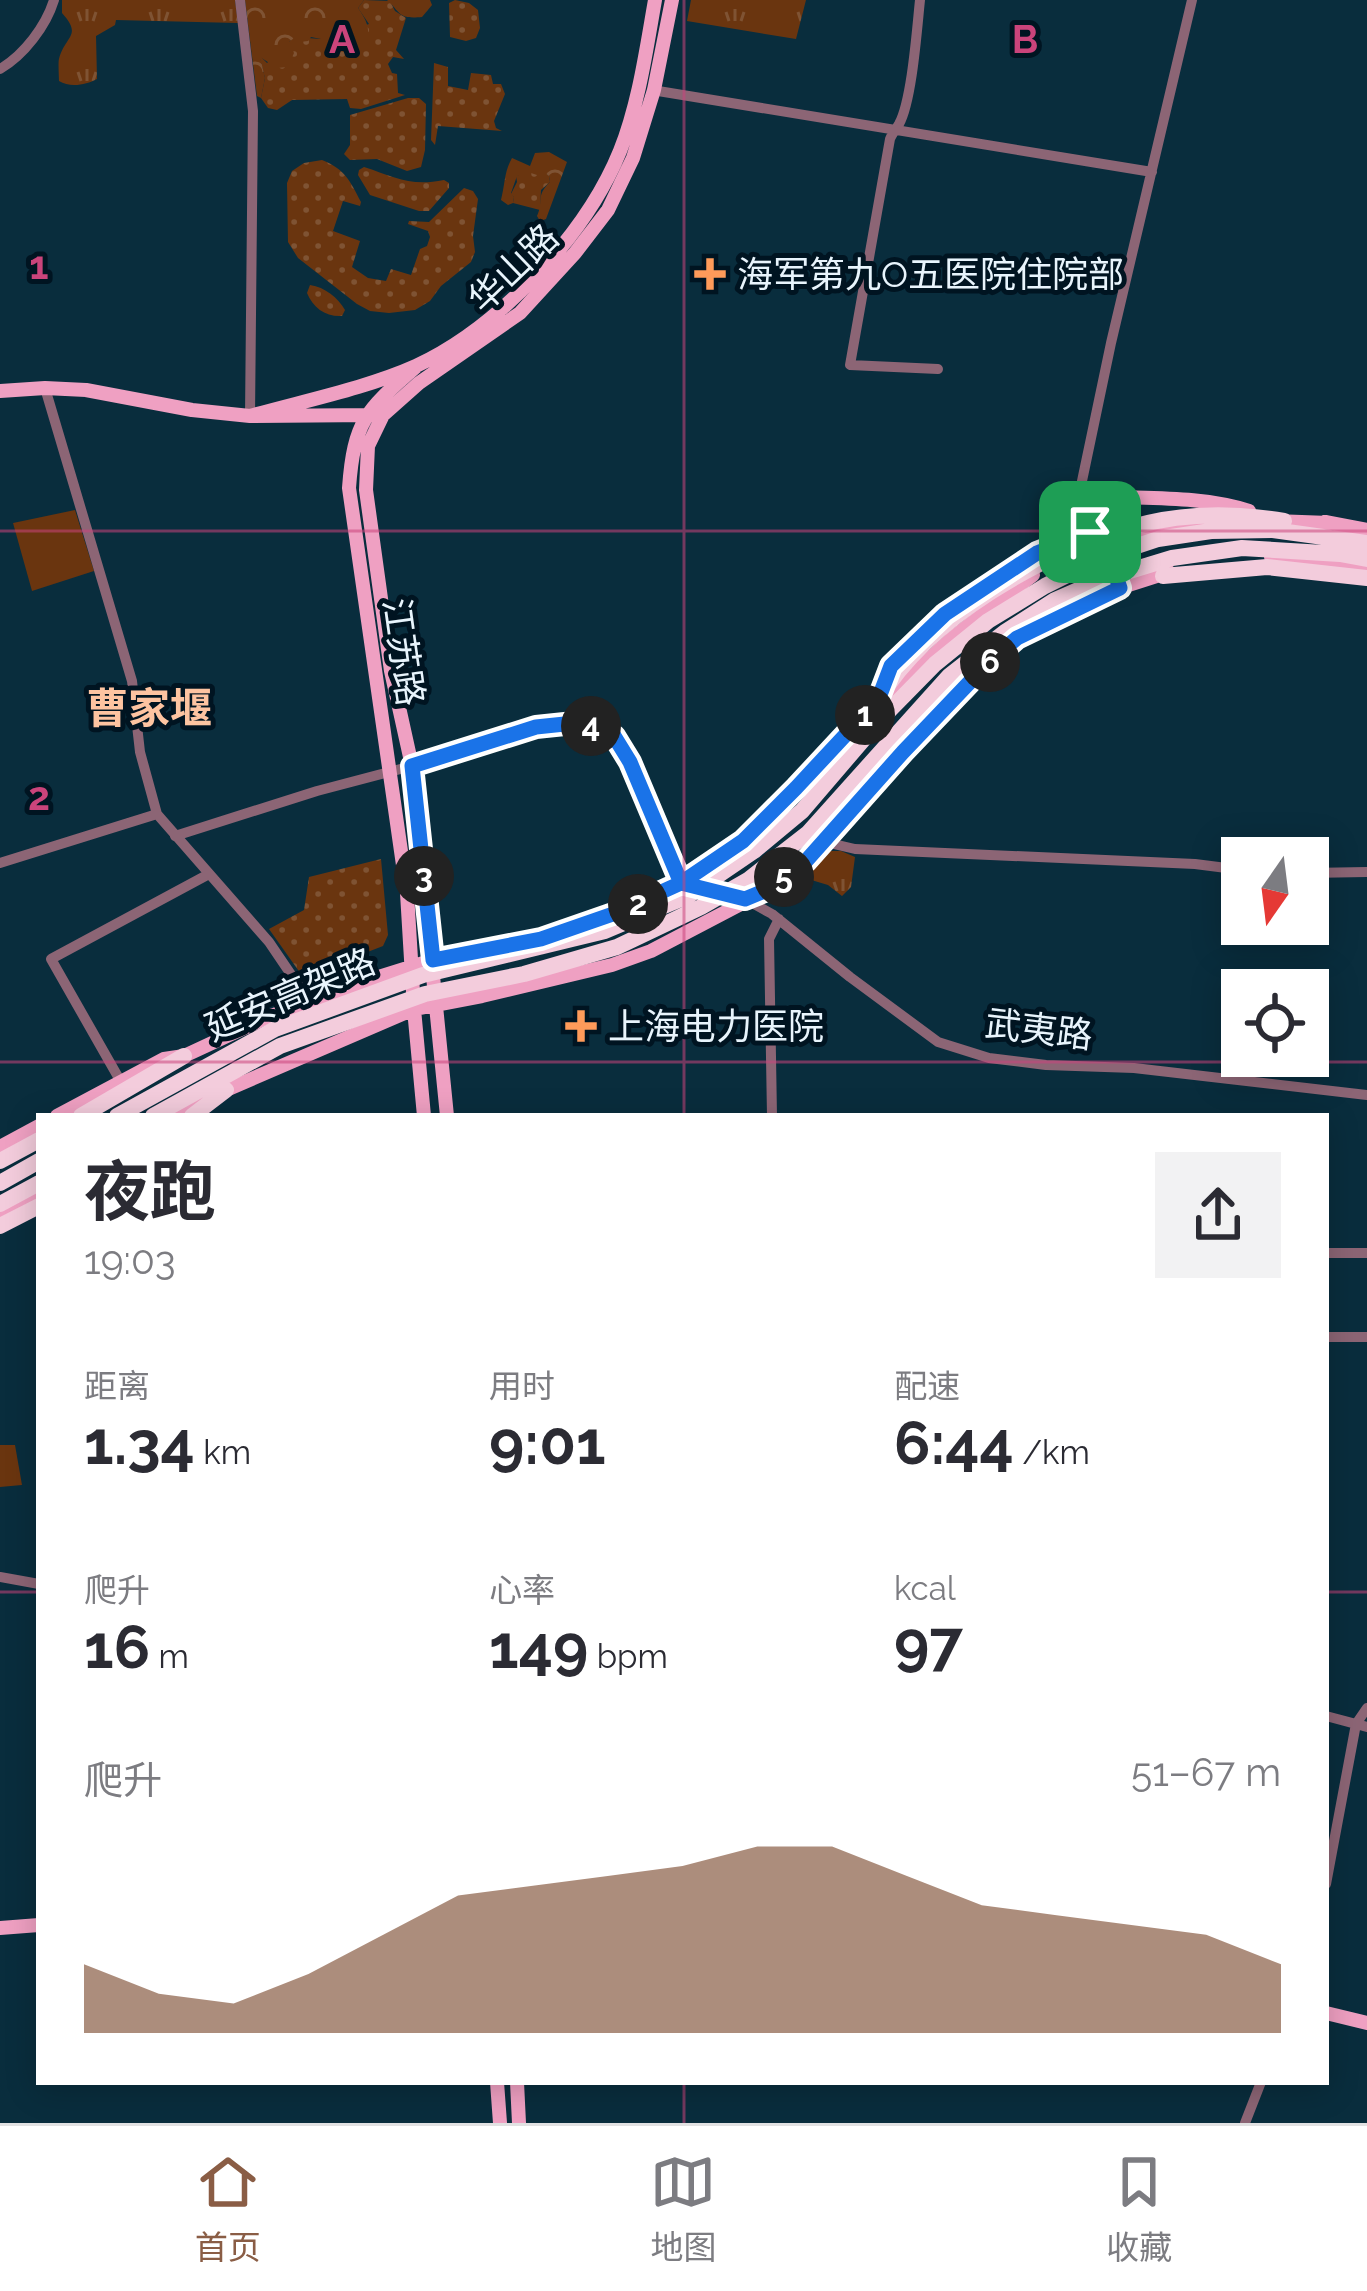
<!DOCTYPE html>
<html lang="zh">
<head>
<meta charset="utf-8">
<style>
  body { margin:0; font-family:Raleway,"Noto Sans SC",sans-serif; background:#f2f2f3; color:#2b2b33; height:100vh; display:flex; flex-direction:column; font-size:45px; white-space:nowrap }
  * { box-sizing:border-box; margin:0 }
  p { font-size:39px; color:#7c7c81 }
  .icon { flex:none; width:66px; height:66px; fill:none; stroke:currentColor; stroke-width:2; stroke-linecap:round; stroke-linejoin:round }
  .map { position:relative; flex:1; overflow:hidden }
  .side { position:absolute; left:36px; top:1113px; width:1293px; height:972px; display:flex; flex-direction:column; background:#fff; border-radius:0px; box-shadow:0 6px 30px #0003 }
  .side>* { flex:none }
  .needle { width:78px; rotate:194deg }
  .buttons { position:absolute; left:1221px; top:837px; display:grid; gap:24px }
  .buttons a { display:grid; place-items:center; width:108px; height:108px; border-radius:0px; background:#fff; box-shadow:0 6px 30px #0003; font-size:60px }
  .pin { position:absolute; display:grid; place-items:center; width:102px; height:102px; color:#fff; margin:-51px; border-radius:24px; box-shadow:0 6px 18px #0006 }
  .km { position:absolute; width:60px; height:60px; margin:-30px; border-radius:50%; background:#222; color:#fff; font-size:33px; line-height:60px; text-align:center }
  .round { display:grid; place-items:center; flex:none; width:126px; height:126px; border-radius:0px; background:#f2f2f3 }
  .overview { display:flex; align-items:center; justify-content:space-between; height:204px; padding:0 48px }
  h1 { font-size:66px; font-weight:700; line-height:90px }
  .stats { display:grid; grid-template-columns:repeat(3,1fr); gap:18px; height:204px; padding:12px 48px }
  .stats div { display:grid; align-content:center }
  .stats b { font-size:60px; font-weight:700 }
  .stats small { font-size:33px; font-weight:400 }
  .stats p { font-size:33px }
  .chart { height:336px; padding:24px 48px }
  .chart p { display:flex; justify-content:space-between }
  .chart svg { width:100%; height:216px; margin-top:12px; fill:#8a5d45; opacity:.7 }
  .menu { display:flex; justify-content:space-around; align-items:center; height:168px; border-top:3px solid #e1e1e2; background:#fff; font-size:33px; color:#7c7c81 }
  .menu a { display:grid; justify-items:center; gap:6px }
  .menu .current { color:#8a5d45 }
  .map>svg:first-child { display:block }
  .grass { fill:url(#grass-dots) }
  .forest { fill:url(#forest-crowns) }
  .park { fill:url(#park-tufts) }
  .pitch { fill:#6a350f }
  .lines { fill:none; stroke-linecap:round; stroke-linejoin:round }
  .minor { stroke:#8c6575; stroke-width:10 }
  .major { stroke:#efa0c2; stroke-width:14 }
  .highway { stroke:#f3ccdc; stroke-width:16 }
  .route-casing { stroke:#fff; stroke-width:24 }
  .route { stroke:#1a73e8; stroke-width:15 }
  .grid { fill:none; stroke:#ca447b; stroke-width:3; stroke-opacity:0.55 }
  .poi-dot { fill:#ff9b5a; stroke:#001421; stroke-width:4.5 }
  .labels { text-anchor:middle; stroke-width:10; stroke-linejoin:round; paint-order:stroke }
  .street-label { font-size:36px; fill:#e8f4fc; stroke:#001421 }
  .poi-label { font-size:36px; fill:#e8f4fc; stroke:#001421; text-anchor:start }
  .quarter-label { font-size:42px; font-weight:bold; fill:#fdc4a1; stroke:#001421 }
  .grid-label { font-size:39px; text-anchor:middle; font-weight:bold; fill:#ca447b; stroke:#001421; stroke-width:10; stroke-linejoin:round; paint-order:stroke }
</style>
</head>
<body>
<div class="map">
<svg width="1367" height="2123" viewBox="0 0 1367 2123">
  <defs>
    <pattern id="grass-dots" width="8" height="8" patternUnits="userSpaceOnUse" patternTransform="scale(3)"><rect width="8" height="8" fill="#6a350f"/><path d="M2 2h.1M6 6h.1" fill="none" stroke="#7f5333" stroke-width="1.8" stroke-linecap="round"/></pattern>
    <pattern id="forest-crowns" width="20" height="18" patternUnits="userSpaceOnUse" patternTransform="scale(3)"><rect width="20" height="18" fill="#6a350f"/><path d="M2 6a3 3 0 1 1 6 0M12 15a3 3 0 1 1 6 0" fill="none" stroke="#7f5333"/></pattern>
    <pattern id="park-tufts" width="24" height="20" patternUnits="userSpaceOnUse" patternTransform="scale(3)"><rect width="24" height="20" fill="#6a350f"/><path d="M3 7l-1-3M5 7V3M7 7l1-3M15 17l-1-3M17 17v-4M19 17l1-3" fill="none" stroke="#7f5333"/></pattern>
  </defs>
  <rect width="100%" height="100%" fill="#092d3d"/>
  <path class="grass" d="M364,0L390,1L395,11L406,18L396,50L404,59L393,57L388,64L392,73L397,74L398,93L405,95L361,109L350,108L347,99L292,100L277,110L268,108L261,98L265,78L259,55L267,63L294,37L321,39L369,24L358,8Z
    M455,0L469,3L478,10L480,28L476,38L466,41L450,37L449,3Z
    M434,63L448,67V86L468,90L471,73L491,75L493,84H501L505,94L494,121L496,128L502,131L438,126L435,145L431,140Z
    M408,98H419L426,104L425,150L421,167L407,171L377,159L350,160L344,154L350,145V115Z
    M322,160C345,169 350,181 361,202L360,206L343,201L333,231L360,241L352,267L368,278L386,281L391,269L411,275L420,249L427,246L430,237L428,231L408,224L409,221L429,222L464,188L473,191L478,199L473,236L475,252L471,262L441,286L430,301L415,310L389,313L370,311L357,304L298,258L288,242L287,183L292,171L304,163Z
    M364,167C395,177 410,187 444,180L449,183V188L429,211H419L370,195L358,175L359,170Z
    M541,168L549,176L550,182L541,190L540,210L513,203L514,197L511,194L517,182L516,176Z
    M310,285C325,287 338,298 345,310L342,316C326,317 313,308 307,293Z
    M381,859L388,935L383,946L303,977L269,929L304,910L309,877Z"/>
  <path class="forest" d="M245,0H364L358,8C370,25 372,34 360,51C344,53 332,53 321,39L311,37L308,41L300,42L294,38L289,42L294,53L288,67L277,68L260,57L265,78L261,98L257,96Z
    M387,0H430L432,5L422,17C398,19 402,14 387,0Z
    M549,152L567,162L546,219L540,221L537,216C544,202 535,196 550,182L549,176L540,169L537,175L531,173L517,176L511,193L514,197L513,203L508,205L501,200C505,185 504,172 512,158L530,166L535,153Z"/>
  <path class="park" d="M62,0H235L238,23L116,20L115,25L96,36L97,79C86,85 70,88 59,81C59,77 58,62 59,59C65,36 83,36 62,13Z
    M691,0H806L796,39L687,21Z
    M823,851H841L855,857L851,887L842,896L828,885L808,879L806,871Z"/>
  <path class="pitch" d="M75,510L94,571L32,591L13,523Z
    M0,1445H15L22,1485L0,1487Z"/>
  <g class="lines">
    <path class="minor" d="M240,0L253,111L250,416
      M920,0C917,28 912,101 899,124C896,129 892,134 890,139L850,365L938,369
      M0,69C24,55 46,26 54,0
      M652,90L1152,172
      M45,388L132,681L140,752L157,814L269,942L309,1001
      M1091,534L1081,508L1082,481L1111,343L1192,0
      M175,836L317,791L412,766L535,727L584,722L614,736L630,762L681,883L687,884
      M825,842L855,849L1195,864L1242,870
      M0,863L157,814
      M1308,873L1367,872
      M723,893L745,899L772,914L850,977L938,1042L989,1058L1046,1065L1134,1068L1367,1095
      M121,1082L51,959L209,874
      M772,1116L769,939L779,919
      M1326,1253H1367
      M1326,1337H1367
      M0,1577L39,1584
      M1326,1716L1367,1727
      M1326,1884L1356,1724L1367,1708
      M1245,2123L1261,2082"/>
    <path class="major" d="M418,365C368,409 354,418 349,488L407,893L414,1009L424,1116
      M0,391L45,388L86,390L192,410L250,416L372,415
      M250,416C303,401 367,388 416,366C498,328 586,235 620,151C639,103 646,51 655,0
      M1081,495C1136,500 1196,494 1249,511
      M1274,521L1329,523
      M1325,522L1367,530
      M1271,557L1367,568
      M1058,563L1163,528L1210,523
      M883,687C902,638 987,579 1034,555C1064,539 1099,527 1131,521
      M57,1116L164,1059L184,1056L268,1017L366,981L433,960L541,939L613,914L681,883L743,841L840,742L878,700L897,689L952,638L1033,575
      M176,1116L226,1090L414,1009L482,996L612,965L651,951L762,893L806,861L903,752L987,664L1017,638L1119,588L1169,572
      M447,1116L412,766L391,671L366,490L368,446L383,415L419,383L520,313L575,253L608,210L633,158L654,90L672,0
      M0,1147L39,1126
      M0,1212L39,1195
      M0,1928L39,1925
      M1326,2013L1367,2023
      M497,2082L500,2123
      M517,2082L519,2123"/>
    <path class="highway" d="M1163,576L1267,567L1367,578
      M878,700C929,617 1043,552 1136,526C1183,513 1236,513 1284,521
      M81,1116L184,1056
      M117,1116L275,1029L423,975L605,931L688,896L754,851L802,811L880,720L935,664L988,621L1045,586L1101,558L1158,539L1211,531L1273,530L1367,543
      M153,1116L280,1046L425,994L524,974L617,947L701,907L748,880L808,833L949,676L1005,632L1055,600L1103,579L1172,558L1242,548L1340,554L1367,559
      M192,1116L226,1090
      M0,1161L39,1140
      M0,1183L39,1161
      M0,1204L39,1183
      M0,1226L39,1206"/>
  </g>
  <g class="lines">
    <defs>
      <path id="route" d="M1090,532L1037,553L945,614L891,666L878,700L796,788L743,841L681,883L613,914L541,939L433,960L412,766L536,727L584,722L614,736L630,762L681,883L745,899L762,892L806,861L903,752L987,664L1017,638L1120,588L1113,568L1090,532"/>
    </defs>
    <use href="#route" class="route-casing"/>
    <use href="#route" class="route"/>
  </g>
  <path class="grid" d="M684,0V1116M0,531H1367M0,1062H1367M0,1592H39M1326,1592H1367M684,2082V2123"/>
  <g class="poi-dot">
    <path d="M704 256h12v12h12v12h-12v12h-12v-12h-12v-12h12z"/>
    <path d="M575 1008h12v12h12v12h-12v12h-12v-12h-12v-12h12z"/>
  </g>
  <g class="labels">
    <g class="street-label">
      <text transform="translate(513 268) rotate(-44)" y="13">华山路</text>
      <text transform="translate(404 652) rotate(82)" y="13">江苏路</text>
      <text transform="translate(290 994) rotate(-23)" y="13">延安高架路</text>
      <text transform="translate(1039 1029) rotate(7)" y="13">武夷路</text>
    </g>
    <g class="poi-label">
      <text x="737" y="287">海军第九O五医院住院部</text>
      <text x="608" y="1039">上海电力医院</text>
    </g>
    <g class="quarter-label">
      <text x="149" y="723">曹家堰</text>
    </g>
  </g>
  <g class="grid-label">
    <text x="342" y="53">A</text>
    <text x="1025" y="53">B</text>
    <text x="39" y="279">1</text>
    <text x="39" y="810">2</text>
  </g>
</svg>
<div class="buttons">
<a><svg class="needle" viewBox="-14 -14 28 28"><path d="M0-13l5 13h-10z" fill="#e53935"/><path d="M0 13l5-13h-10z" fill="#7c7c81"/></svg></a>
<a><svg class="icon" aria-label="locate" viewBox="0 0 24 24"><circle cx="12" cy="12" r="6"/><path d="M12 2v4M12 18v4M2 12h4M18 12h4"/></svg></a>
</div>
<div class="pin" style="left:1090px;top:532px;background:#1e9e55"><svg class="icon" aria-label="arrive" viewBox="0 0 24 24"><path d="M6 21V4h12l-3 4 3 4H6"/></svg></div>
<b class="km" style="left:865px;top:715px">1</b>
<b class="km" style="left:638px;top:904px">2</b>
<b class="km" style="left:424px;top:876px">3</b>
<b class="km" style="left:591px;top:726px">4</b>
<b class="km" style="left:784px;top:877px">5</b>
<b class="km" style="left:990px;top:662px">6</b>
<section class="side">
<div class="overview"><div><h1>夜跑</h1><p>19:03</p></div><a class="round"><svg class="icon" aria-label="share" viewBox="0 0 24 24"><path d="M12 15V3M7 8l5-5 5 5M5 13v7h14v-7"/></svg></a></div>
<div class="stats">
<div><p>距离</p><b>1.34<small> km</small></b></div>
<div><p>用时</p><b>9:01</b></div>
<div><p>配速</p><b>6:44<small> /km</small></b></div>
</div>
<div class="stats">
<div><p>爬升</p><b>16<small> m</small></b></div>
<div><p>心率</p><b>149<small> bpm</small></b></div>
<div><p>kcal</p><b>97</b></div>
</div>
<div class="chart"><p><span>爬升</span>51–67 m</p>
<svg viewBox="0 0 160 44" preserveAspectRatio="none"><path d="M0 44V30L10 36L20 38L30 32L40 24L50 16L60 14L70 12L80 10L90 6L100 6L110 12L120 18L130 20L140 22L150 24L160 30V44z"/></svg>
</div>
</section>
</div>
<nav class="menu">
<a class="current"><svg class="icon" aria-label="home" viewBox="0 0 24 24"><path d="M3 11l9-7 9 7M6 9v11h12V9"/></svg>首页</a>
<a><svg class="icon" aria-label="map" viewBox="0 0 24 24"><path d="M3 6l6-2 6 2 6-2v14l-6 2-6-2-6 2zM9 4v14M15 6v14"/></svg>地图</a>
<a><svg class="icon" aria-label="saved" viewBox="0 0 24 24"><path d="M7 4h10v16l-5-4-5 4z"/></svg>收藏</a>
</nav>
</body>
</html>
